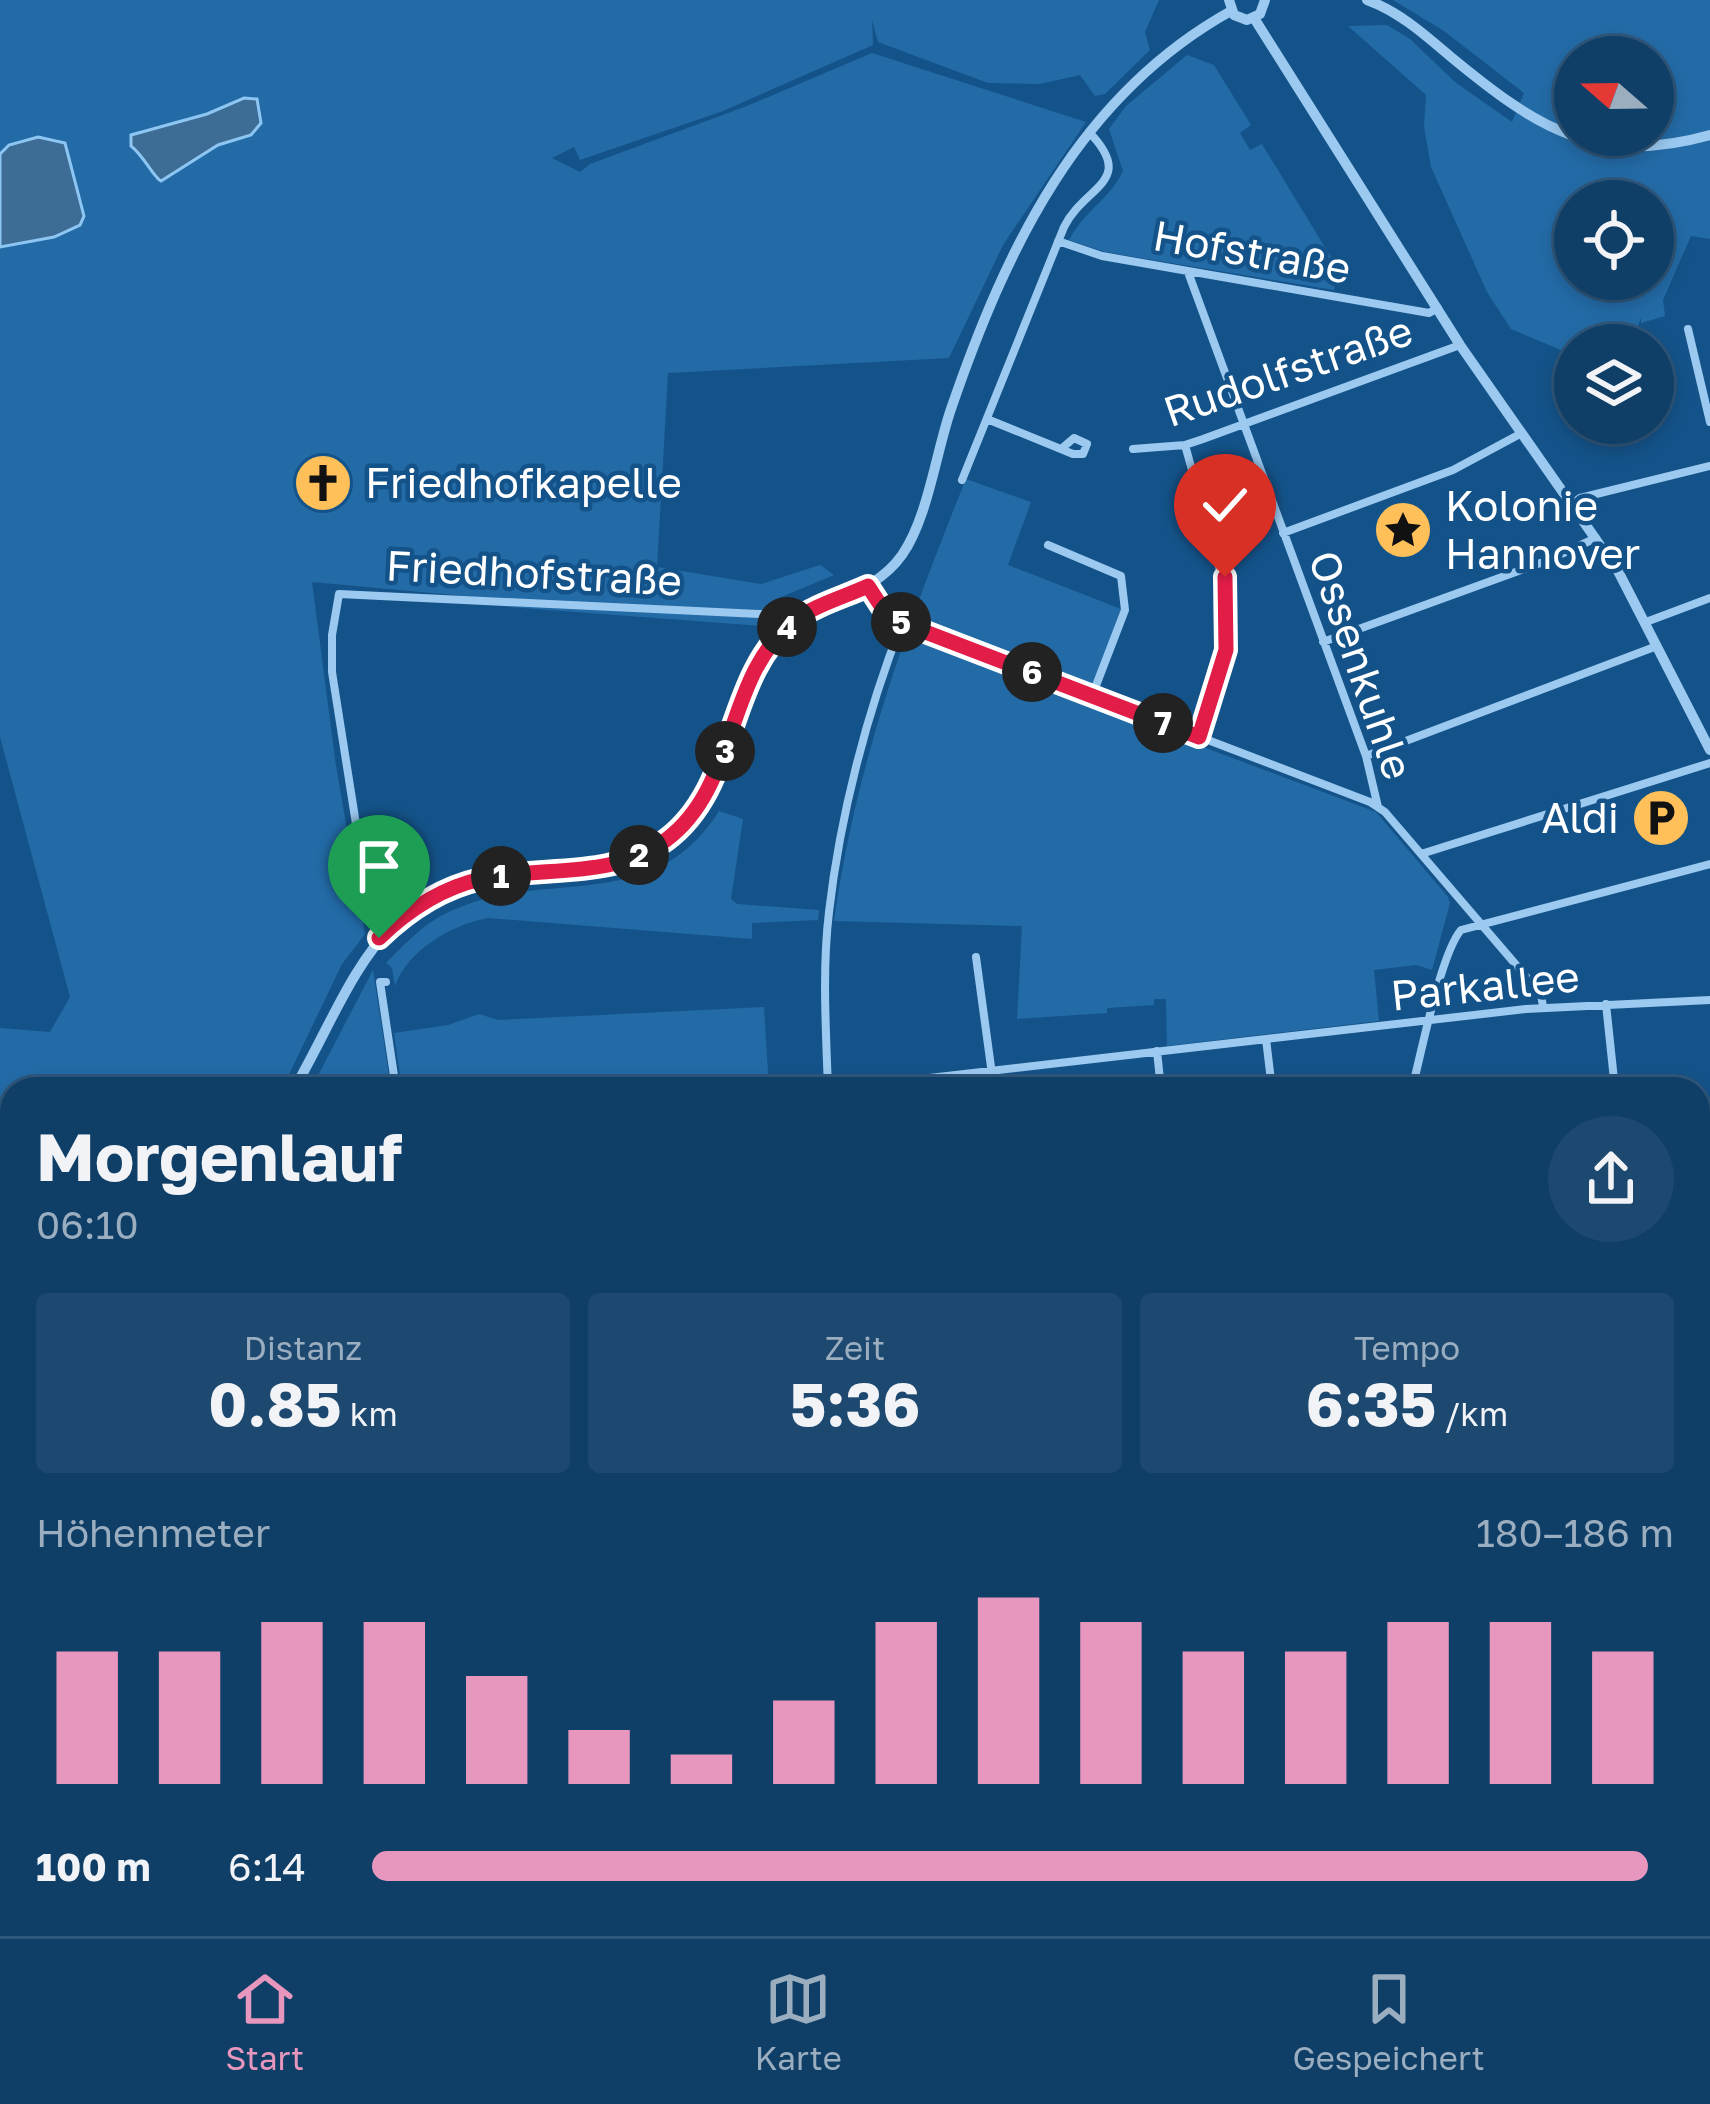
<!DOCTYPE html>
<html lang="de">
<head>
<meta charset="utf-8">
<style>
  body { margin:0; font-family:"Golos Text",sans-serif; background:#1d4970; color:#f1f3f6; height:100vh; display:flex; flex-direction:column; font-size:45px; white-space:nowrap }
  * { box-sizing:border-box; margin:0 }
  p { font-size:39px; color:#9baec0 }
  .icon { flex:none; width:66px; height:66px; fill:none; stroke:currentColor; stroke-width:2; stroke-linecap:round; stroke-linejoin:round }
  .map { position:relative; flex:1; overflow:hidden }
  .side { position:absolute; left:0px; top:1077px; width:1710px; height:861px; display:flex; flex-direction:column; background:#0f3e67; border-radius:36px 36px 0 0; box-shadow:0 6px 18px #0003,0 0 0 3px #2f577b }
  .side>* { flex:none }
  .needle { width:78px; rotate:290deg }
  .buttons { position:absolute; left:1554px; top:36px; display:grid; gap:24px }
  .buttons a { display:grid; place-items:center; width:120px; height:120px; border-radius:50%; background:#0f3e67; box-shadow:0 6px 18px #0003,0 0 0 3px #2f577b; font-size:60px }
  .pin { position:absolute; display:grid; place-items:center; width:102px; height:102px; color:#fff; margin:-123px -51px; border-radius:50% 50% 50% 0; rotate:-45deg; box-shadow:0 0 12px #0007 }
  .pin .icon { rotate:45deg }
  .km { position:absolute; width:60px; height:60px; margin:-30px; border-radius:50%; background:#222; color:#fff; font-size:33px; line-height:60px; text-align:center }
  .round { display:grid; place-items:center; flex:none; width:126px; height:126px; border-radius:63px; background:#1d4970 }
  .overview { display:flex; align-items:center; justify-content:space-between; height:204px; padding:0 36px }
  h1 { font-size:66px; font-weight:700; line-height:90px }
  .figures { display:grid; grid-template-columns:repeat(3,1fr); gap:18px; height:204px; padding:12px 36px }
  .figures div { display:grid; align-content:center; border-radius:12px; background:#1d4970; text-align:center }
  .figures b { font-size:60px; font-weight:700 }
  .figures small { font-size:33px; font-weight:400 }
  .figures p { font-size:33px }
  .chart { height:336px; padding:24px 36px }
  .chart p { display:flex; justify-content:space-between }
  .chart svg { width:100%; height:216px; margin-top:12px; stroke:#e797bd; stroke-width:6 }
  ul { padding:0 36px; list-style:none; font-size:39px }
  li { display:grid; grid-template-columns:192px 144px 1fr; align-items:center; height:90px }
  li i { height:30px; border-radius:15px; background:#e797bd }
  .dock { display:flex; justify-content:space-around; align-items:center; height:168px; border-top:3px solid #2f577b; background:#0f3e67; font-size:33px; color:#9baec0 }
  .dock a { display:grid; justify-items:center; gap:6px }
  .dock .selected { color:#e797bd }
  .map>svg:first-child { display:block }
  .green { fill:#236ba7; fill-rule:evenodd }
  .water { fill:#3d6c94; stroke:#8dc6f3; stroke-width:3 }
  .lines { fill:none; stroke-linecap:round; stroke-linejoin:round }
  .minor { stroke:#9bc9f0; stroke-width:8 }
  .tertiary { stroke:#9bc9f0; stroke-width:10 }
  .route-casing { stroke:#fff; stroke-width:24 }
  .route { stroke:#e11d48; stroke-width:15 }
  .labels { text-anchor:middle; stroke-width:9; stroke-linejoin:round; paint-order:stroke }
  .street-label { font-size:42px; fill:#fff; stroke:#145389 }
  .poi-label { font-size:42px; fill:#fff; stroke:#145389; text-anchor:start }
</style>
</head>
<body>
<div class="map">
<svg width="1710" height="1936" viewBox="0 0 1710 1936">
  <rect width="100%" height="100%" fill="#145389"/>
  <path class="green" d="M0,0H1159L1145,32L1150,50L1105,94L1095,96L1080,75L1040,84L988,83L878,42L872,20L873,45L723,111L580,160L574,147L552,158L580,172L590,164L747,106L872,53L1086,122L1003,245L949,358L668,373L657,567L761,584L820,565L834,575L774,600L762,626L509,607L508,600L312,582L336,766L365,934L342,964L282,1089H12V1152L0,1150V1028L50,1032L70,997L0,737V247L54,237L83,204L57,139L21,140L0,154ZM207,114L251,135L218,145L171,174L155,179L148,160L131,146L142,130Z
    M1393,0H1710V239L1691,236L1663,300L1665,316L1641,323V317L1632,345H1575V356L1511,329L1487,292L1431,167L1424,127L1426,95L1348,26L1387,25L1410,39L1455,82L1512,122L1524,93L1444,31ZM1575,57H1653V135H1575ZM1575,201H1653V279H1575Z
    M1187,55L1214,65L1251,125L1240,133L1250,150L1262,144L1337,267L1334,290L1105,252L1069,240C1083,212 1110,199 1123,171L1109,129L1126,106Z
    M966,479L1031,502L1008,565L1121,609L1088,698L1165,728L1166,733L1376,812L1448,897L1450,903L1432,970L1416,965L1374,970L1379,1021L1167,1046L1166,999H1154V1005L1107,1008V1013L1017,1019L1022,926L834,921C856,764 907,625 966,479Z
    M719,811L743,819L731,899L737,904L819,910L818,920L752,923V939L488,918C451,925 408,950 395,986L392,968L386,963C406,943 425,922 451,911C545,867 653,917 719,811Z
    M373,970L391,1089H311Z
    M764,1007L769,1089H402L394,1033L448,1025L479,1014L498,1020Z
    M0,1179L12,1183V1634L0,1633V1365H4L7,1305L0,1302Z
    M1698,1666L1710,1670V1936H1230L1232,1926H1698Z"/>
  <path class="water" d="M244,98L257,99L261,123L251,135L218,145L161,181C153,177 145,157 131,146V135L207,114Z
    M38,137L65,143L84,216L80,225L54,237L0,247V154L9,145Z"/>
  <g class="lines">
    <path class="minor" d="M1058,241L1102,256L1429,313L1438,308
      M1188,272L1366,756L1378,807
      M1688,329L1710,422
      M987,419L1073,454H1083L1087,444
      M1185,445L1228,599L1226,650L1199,737
      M1061,449L1074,438L1087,444
      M1133,449L1185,445L1203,439L1460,345
      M962,480L1064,227C1085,185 1137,182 1089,132
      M1571,505L1580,498L1710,466
      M1283,533L1453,470L1520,434
      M1048,545L1121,576L1125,610L1092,696
      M868,587L881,606L902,623L1370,802L1385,812L1541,994L1543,1007
      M1646,622L1710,598
      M1323,642L1546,561L1596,538
      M1366,756L1657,646
      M1421,854L1710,763
      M397,921L378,898L362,862L332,672V635L339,594L778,615
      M976,957L994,1089
      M386,982H380L396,1089
      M1606,1004L1615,1089
      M1266,1039L1272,1089
      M1157,1051L1161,1089
      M828,1089C826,1030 822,970 829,912C840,816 867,712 902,623
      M834,1089L1526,1009L1710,1000
      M1412,1089C1421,1054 1441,953 1461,930L1710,864
      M1698,1308L1710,1334
      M1698,1432L1710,1427
      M0,1786L12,1790
      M502,1926L503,1936
      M114,1936L115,1926
      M287,1936L288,1926
      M875,1936V1926
      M1024,1936L1025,1926"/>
    <path class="tertiary" d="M1229,0L1234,15L1247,20L1260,14L1265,0
      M1367,0C1400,12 1425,35 1451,57C1536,127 1595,167 1710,135
      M1254,18L1460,345L1618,571L1710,750
      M294,1089C352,989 376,882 515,875C562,872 614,873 655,847C732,797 720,711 770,646C805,600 869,602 902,555C928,518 936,452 951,409C1006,249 1078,96 1231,11
      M0,1158L12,1160
      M1698,1579L1710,1583
      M1217,1936L1219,1926"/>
  </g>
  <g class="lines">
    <defs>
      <path id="route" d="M379,938C407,911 441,888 481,879C544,865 610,881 666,840C739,786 724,676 794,621C815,605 844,597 868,586L881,606L902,623L1199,737L1226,650L1225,577"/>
    </defs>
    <use href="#route" class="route-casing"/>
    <use href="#route" class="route"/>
  </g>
  <defs>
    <symbol id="church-disc" viewBox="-11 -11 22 22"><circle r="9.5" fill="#ffbf59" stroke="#145389"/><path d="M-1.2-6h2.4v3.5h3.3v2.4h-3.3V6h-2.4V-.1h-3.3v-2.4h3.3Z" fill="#111"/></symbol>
    <symbol id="sight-disc" viewBox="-11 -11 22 22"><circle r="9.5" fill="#ffbf59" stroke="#145389"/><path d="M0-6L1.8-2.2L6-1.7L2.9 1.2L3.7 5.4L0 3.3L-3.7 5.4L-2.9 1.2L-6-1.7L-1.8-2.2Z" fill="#111"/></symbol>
    <symbol id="parking-disc" viewBox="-11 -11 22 22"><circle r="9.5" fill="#ffbf59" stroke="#145389"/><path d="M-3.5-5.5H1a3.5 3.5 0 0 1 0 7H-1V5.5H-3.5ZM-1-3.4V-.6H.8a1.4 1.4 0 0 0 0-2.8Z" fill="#111"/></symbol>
  </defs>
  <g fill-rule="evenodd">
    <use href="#church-disc" x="290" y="450" width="66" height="66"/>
    <use href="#sight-disc" x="1370" y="497" width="66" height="66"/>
    <use href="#parking-disc" x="1628" y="785" width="66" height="66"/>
  </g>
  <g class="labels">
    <g class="street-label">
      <text transform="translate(1252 252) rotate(10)" y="15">Hofstraße</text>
      <text transform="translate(1288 371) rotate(-19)" y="15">Rudolfstraße</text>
      <text transform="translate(534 573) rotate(3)" y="15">Friedhofstraße</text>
      <text transform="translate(1361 665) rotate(71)" y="15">Ossenkuhle</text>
      <text transform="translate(1485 986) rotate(-6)" y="15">Parkallee</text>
    </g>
    <g class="poi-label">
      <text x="365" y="498">Friedhofkapelle</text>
      <text x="1445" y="521">Kolonie<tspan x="1445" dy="48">Hannover</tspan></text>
      <text x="1619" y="833" text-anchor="end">Aldi</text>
    </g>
  </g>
</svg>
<div class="buttons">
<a><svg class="needle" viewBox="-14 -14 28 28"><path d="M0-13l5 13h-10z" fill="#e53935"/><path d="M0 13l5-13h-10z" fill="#9baec0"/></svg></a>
<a><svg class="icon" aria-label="locate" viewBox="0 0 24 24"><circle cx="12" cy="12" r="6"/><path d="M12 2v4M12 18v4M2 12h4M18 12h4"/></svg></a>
<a><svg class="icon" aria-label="layers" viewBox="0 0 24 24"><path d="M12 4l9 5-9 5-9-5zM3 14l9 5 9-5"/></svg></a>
</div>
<div class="pin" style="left:379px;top:938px;background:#1e9e55"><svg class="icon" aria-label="arrive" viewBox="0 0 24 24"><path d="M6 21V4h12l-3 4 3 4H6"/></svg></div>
<div class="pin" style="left:1225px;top:577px;background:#d93025"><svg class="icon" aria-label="check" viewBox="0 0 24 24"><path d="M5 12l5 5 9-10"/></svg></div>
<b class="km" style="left:501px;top:876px">1</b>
<b class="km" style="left:639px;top:855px">2</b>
<b class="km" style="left:725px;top:751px">3</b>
<b class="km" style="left:787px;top:627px">4</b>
<b class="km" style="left:901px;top:622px">5</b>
<b class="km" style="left:1032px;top:672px">6</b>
<b class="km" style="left:1163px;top:723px">7</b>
<section class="side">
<div class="overview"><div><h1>Morgenlauf</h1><p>06:10</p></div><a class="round"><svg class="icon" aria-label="share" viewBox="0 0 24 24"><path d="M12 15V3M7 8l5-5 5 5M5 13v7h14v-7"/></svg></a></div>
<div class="figures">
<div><p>Distanz</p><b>0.85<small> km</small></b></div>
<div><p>Zeit</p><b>5:36</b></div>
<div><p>Tempo</p><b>6:35<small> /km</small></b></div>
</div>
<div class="chart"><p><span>Höhenmeter</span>180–186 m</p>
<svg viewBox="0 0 160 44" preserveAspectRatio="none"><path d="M5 44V17M15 44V17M25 44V11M35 44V11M45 44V22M55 44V33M65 44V38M75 44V27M85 44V11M95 44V6M105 44V11M115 44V17M125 44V17M135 44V11M145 44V11M155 44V17"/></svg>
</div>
<ul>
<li><b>100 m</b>6:14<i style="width:98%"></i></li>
</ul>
</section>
</div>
<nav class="dock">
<a class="selected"><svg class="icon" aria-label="home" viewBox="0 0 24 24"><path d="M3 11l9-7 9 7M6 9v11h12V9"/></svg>Start</a>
<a><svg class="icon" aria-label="map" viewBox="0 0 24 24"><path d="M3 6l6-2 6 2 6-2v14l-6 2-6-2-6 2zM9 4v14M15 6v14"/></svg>Karte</a>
<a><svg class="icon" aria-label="saved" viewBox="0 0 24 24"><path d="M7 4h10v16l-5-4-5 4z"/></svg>Gespeichert</a>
</nav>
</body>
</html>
